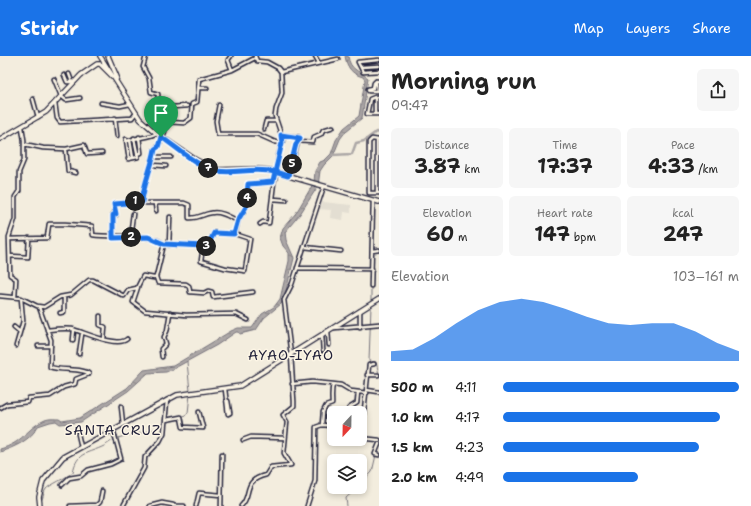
<!DOCTYPE html>
<html lang="en">
<head>
<meta charset="utf-8">
<style>
  body { margin:0; font-family:"Shantell Sans",sans-serif; background:#f6f6f6; color:#222; height:100vh; display:flex; flex-direction:column; font-size:15px; white-space:nowrap }
  * { box-sizing:border-box; margin:0 }
  p { font-size:13px; color:#767676 }
  .icon { flex:none; width:22px; height:22px; fill:none; stroke:currentColor; stroke-width:2; stroke-linecap:round; stroke-linejoin:round }
  .map { position:relative; flex:1; overflow:hidden }
  .side { display:flex; flex-direction:column; background:#fff; width:372px }
  .side>* { flex:none }
  .needle { width:26px; rotate:202deg }
  .buttons { position:absolute; left:327px; top:350px; display:grid; gap:8px }
  .buttons a { display:grid; place-items:center; width:40px; height:40px; border-radius:6px; background:#fff; box-shadow:0 2px 6px #0003; font-size:20px }
  .pin { position:absolute; display:grid; place-items:center; width:34px; height:34px; color:#fff; margin:-41px -17px; border-radius:50% 50% 50% 0; rotate:-45deg; box-shadow:0 0 4px #0007 }
  .pin .icon { rotate:45deg }
  .km { position:absolute; width:20px; height:20px; margin:-10px; border-radius:50%; background:#222; color:#fff; font-size:11px; line-height:20px; text-align:center }
  .round { display:grid; place-items:center; flex:none; width:42px; height:42px; border-radius:6px; background:#f6f6f6 }
  .head { display:flex; align-items:center; justify-content:space-between; height:68px; padding:0 12px }
  h1 { font-size:22px; font-weight:700; line-height:30px }
  .figures { display:grid; grid-template-columns:repeat(3,1fr); gap:6px; height:68px; padding:4px 12px }
  .figures div { display:grid; align-content:center; border-radius:6px; background:#f6f6f6; text-align:center }
  .figures b { font-size:20px; font-weight:700 }
  .figures small { font-size:11px; font-weight:400 }
  .figures p { font-size:11px }
  .chart { height:112px; padding:8px 12px }
  .chart p { display:flex; justify-content:space-between }
  .chart svg { width:100%; height:72px; margin-top:4px; fill:#1a73e8; opacity:.7 }
  ul { padding:0 12px; list-style:none; font-size:13px }
  li { display:grid; grid-template-columns:64px 48px 1fr; align-items:center; height:30px }
  li i { height:10px; border-radius:5px; background:#1a73e8 }
  header { display:flex; align-items:center; gap:24px; box-sizing:border-box; height:56px; padding:0 20px; background:#1a73e8; color:#fff }
  header strong { font-size:19px }
  nav { display:flex; gap:22px; margin-inline-start:auto; font-size:14px }
  main { display:flex; flex:1; min-height:0 }
  .map>svg:first-child { display:block }
  .built { fill:#e3ded2 }
  .water { fill:url(#water-ripples); stroke:#75727b }
  .lines { fill:none; stroke-linecap:round; stroke-linejoin:round }
  .stream { stroke:#75727b; stroke-width:1 }
  .river { stroke:#aca7a6; stroke-width:2.5 }
  .minor-casing { stroke:#22223b; stroke-width:5.5 }
  .major-casing { stroke:#22223b; stroke-width:6 }
  .minor { stroke:#fcf5e5; stroke-width:2.5 }
  .major { stroke:#fcf5e5; stroke-width:3.5 }
  .route-casing { stroke:#fff; stroke-width:8 }
  .route { stroke:#1a73e8; stroke-width:5 }
  .labels { text-anchor:middle; stroke-width:3; stroke-linejoin:round; paint-order:stroke }
  .quarter-label { font-size:14px; letter-spacing:1px; fill:#22223b; stroke:#fcf5e5 }
</style>
</head>
<body>
<header>
<strong>Stridr</strong>
<nav><a>Map</a><a>Layers</a><a>Share</a></nav>
</header>
<main>
<div class="map">
<svg width="379" height="450" viewBox="0 0 379 450">
  <defs>
    <pattern id="water-ripples" width="26" height="14" patternUnits="userSpaceOnUse"><rect width="26" height="14" fill="#aca7a6"/><path d="M2 4q2-2 4 0t4 0M15 11q2-2 4 0t4 0" fill="none" stroke="#8c8888"/></pattern>
  </defs>
  <rect width="100%" height="100%" fill="#f3edde"/>
  <filter id="ink" filterUnits="userSpaceOnUse"><feTurbulence type="fractalNoise" baseFrequency=".025" numOctaves="2"/><feDisplacementMap in="SourceGraphic" scale="8" xChannelSelector="R" yChannelSelector="G"/><feConvolveMatrix kernelMatrix="1 2 1 2 8 2 1 2 1" color-interpolation-filters="sRGB"/></filter>
  <g filter="url(#ink)">
    <path class="built" d="M323,146L351,149V157L344,156L343,164L330,162L331,154L319,153Z"/>
    <path class="water" d="M345,0H348C350,14 358,14 368,22L362,62L346,75L340,83L333,100L324,109L320,115L318,130L300,158L285,176L286,184L294,202L285,239L281,248L264,262L256,274L240,278L239,276H236L217,289L173,313L166,316L148,317L128,335L81,366L60,368L56,365L50,366L38,370C31,384 15,391 0,396V393C23,387 26,373 43,365C48,362 54,363 59,363L62,365L80,362L127,332L144,314L173,310L231,275L238,272H252L262,258L274,251L280,243L289,205V197L283,190L280,182L283,172L296,157L309,135L314,126L315,115L320,106L325,104L331,98L336,84L344,72L359,60L365,24L363,21C352,18 347,12 345,0Z"/>
    <g class="lines">
      <path class="stream" d="M371,246V233
        M371,250L369,305L376,306L379,318
        M187,306L190,335
        M182,361L188,357L190,338
        M360,429L372,416L376,399
        M41,445C44,441 43,437 46,433C48,430 68,421 73,416C77,395 88,398 104,390C109,387 112,384 118,382C132,377 152,378 162,368
        M347,450L346,442L358,431"/>
      <path class="river" d="M332,99L352,98L356,87L364,85L376,76L379,77"/>
      <defs>
        <path id="minor" d="M146,0L143,11L149,22L151,36L158,38V55L162,58L163,64L167,66
          M231,0L228,4L232,14
          M315,0L319,7
          M379,4L358,6L363,16L379,15
          M361,11L379,10
          M281,16L338,3
          M69,18L72,26
          M64,19L67,26H74
          M54,23L61,40
          M198,32H207
          M369,35L368,33L373,32L374,27L376,25
          M369,35H379
          M377,35L376,25H379
          M61,40L66,44L80,42
          M375,41L370,43L367,58H379
          M33,43L38,61
          M55,47L57,62L60,66L132,62L136,57
          M101,47L120,50L130,48
          M219,49L216,65L218,78H257L275,86L282,87
          M158,52L187,50
          M375,58V41H379
          M115,62L117,80
          M264,73L266,65H276
          M282,79L299,81L298,85
          M126,83L129,103
          M130,84L133,102
          M377,84V137
          M379,84L372,83L369,86V137H379
          M127,85C135,81 152,82 156,77
          M24,88L43,92L66,93L68,115L76,117
          M66,93L84,89L87,98L102,97
          M137,98L141,97L139,81
          M154,101H171
          M128,103L138,101L134,82
          M152,109L166,110
          M289,120L298,85L313,86L314,81L321,78L323,74L333,71
          M273,143L286,144
          M146,147H184L189,149V162C198,163 203,158 211,157C221,155 230,161 238,165
          M155,147L156,155
          M260,168L263,166L269,167L274,126
          M113,181V159H116L114,148L142,146C143,129 152,111 155,93C160,89 167,73 167,66L184,67L191,62L192,48L197,46L199,23L232,14L255,2
          M130,181L133,158
          M9,183L47,182L49,168H65L92,170L93,179C112,182 150,176 164,188
          M169,189L170,161
          M203,190L201,205L225,212L245,215L250,183L235,178
          M304,191L341,195
          M372,195L379,194
          M10,200L28,201L29,182
          M297,212L372,213
          M156,221L158,227L186,228L189,230L190,236L204,237L208,235L212,236L213,241L253,236
          M371,230L373,144
          M138,231L133,246L145,255L186,259L236,258L248,264
          M0,240L21,242L37,250L44,251L60,241L71,239L89,224H93L124,240L128,234L137,232L143,220L154,222L156,221L164,188L203,190L208,189L214,177L235,178L238,165L246,151L249,128L273,126L275,124L278,100L283,84L275,60L276,53L282,37L281,16L278,12L267,6L257,5L255,0
          M15,241L16,223L10,219L9,181L15,163V141L19,135V116L24,104V84L22,71
          M360,255V271
          M60,257L64,256V241
          M100,260V269L105,271L104,283
          M14,271L20,276L23,265L21,242
          M334,272L379,268
          M47,274C55,273 64,272 72,273C84,276 117,292 127,283
          M328,275L329,289
          M322,279L323,295
          M73,284L74,274
          M16,290L20,276
          M38,290H51
          M79,298L82,278
          M162,301L161,293L166,288L164,281L167,275L170,257
          M367,319H378
          M292,328L312,326L333,328
          M225,333L228,358L230,357L228,345
          M367,334L379,336
          M121,350L123,368
          M0,352L7,348L28,346L29,342L50,340L64,331L75,328L76,323L89,318C85,312 60,315 50,311L51,284L39,251
          M347,357L349,352L357,347L358,336
          M166,364L181,361L183,371L203,372L199,356
          M322,369L334,370
          M78,378L81,391
          M360,382L379,384
          M361,382L369,309L374,308
          M243,384L251,381L285,382
          M379,388L375,398L379,399
          M62,429L69,422L81,420L88,414L111,408L121,403L113,373
          M70,450L97,449L100,446L102,435
          M123,450L144,412L145,401L160,385L164,377L167,344
          M150,450L162,447L173,449
          M173,450H184
          M196,450L199,437L221,439
          M221,450L222,398
          M241,450C253,439 241,425 266,419L271,411L291,409L284,397L287,366L283,359L294,350V345L291,299L284,244L292,228L324,130
          M307,450L315,425L316,371L322,369L323,356L326,350L332,348C332,341 331,336 333,328L341,329L351,335L367,337"/>
        <path id="major" d="M100,0L140,63L156,77L196,104L216,114L256,113L268,114L379,146
          M0,83L46,56L81,19L97,8H100L116,24L117,21L108,0
          M40,450L39,441L43,425L63,401L177,339L240,330L379,243"/>
      </defs>
      <use href="#minor" class="minor-casing"/>
      <use href="#major" class="major-casing"/>
      <use href="#minor" class="minor"/>
      <use href="#major" class="major"/>
    </g>
  </g>
  <g class="lines" filter="url(#ink)">
    <defs>
      <path id="route" d="M161,81L158,91L155,93C152,111 143,129 142,146L114,148L116,158L113,159V182L148,181L164,188L203,190L208,189L214,177L234,178L238,164L246,151L248,128L273,126L275,116L288,120L296,88L300,82L281,79L282,87L275,116C254,111 236,118 217,115C197,111 178,92 161,81"/>
    </defs>
    <use href="#route" class="route-casing"/>
    <use href="#route" class="route"/>
  </g>
  <g class="labels">
    <g class="quarter-label">
      <text x="291" y="304">AYAO-IYAO</text>
      <text x="113" y="379">SANTA CRUZ</text>
    </g>
  </g>
</svg>
<div class="buttons">
<a><svg class="needle" viewBox="-14 -14 28 28"><path d="M0-13l5 13h-10z" fill="#e53935"/><path d="M0 13l5-13h-10z" fill="#767676"/></svg></a>
<a><svg class="icon" aria-label="layers" viewBox="0 0 24 24"><path d="M12 4l9 5-9 5-9-5zM3 14l9 5 9-5"/></svg></a>
</div>
<div class="pin" style="left:161px;top:81px;background:#1e9e55"><svg class="icon" aria-label="arrive" viewBox="0 0 24 24"><path d="M6 21V4h12l-3 4 3 4H6"/></svg></div>
<b class="km" style="left:135px;top:145px">1</b>
<b class="km" style="left:131px;top:181px">2</b>
<b class="km" style="left:206px;top:190px">3</b>
<b class="km" style="left:247px;top:142px">4</b>
<b class="km" style="left:292px;top:108px">5</b>
<b class="km" style="left:208px;top:112px">7</b>
</div>
<section class="side">
<div class="head"><div><h1>Morning run</h1><p>09:47</p></div><a class="round"><svg class="icon" aria-label="share" viewBox="0 0 24 24"><path d="M12 15V3M7 8l5-5 5 5M5 13v7h14v-7"/></svg></a></div>
<div class="figures">
<div><p>Distance</p><b>3.87<small> km</small></b></div>
<div><p>Time</p><b>17:37</b></div>
<div><p>Pace</p><b>4:33<small> /km</small></b></div>
</div>
<div class="figures">
<div><p>Elevation</p><b>60<small> m</small></b></div>
<div><p>Heart rate</p><b>147<small> bpm</small></b></div>
<div><p>kcal</p><b>247</b></div>
</div>
<div class="chart"><p><span>Elevation</span>103–161 m</p>
<svg viewBox="0 0 160 44" preserveAspectRatio="none"><path d="M0 44V38L10 37L20 30L30 21L40 13L50 8L60 6L70 8L80 12L90 17L100 21L110 22L120 21L130 21L140 26L150 33L160 38V44z"/></svg>
</div>
<ul>
<li><b>500 m</b>4:11<i style="width:100%"></i></li>
<li><b>1.0 km</b>4:17<i style="width:92%"></i></li>
<li><b>1.5 km</b>4:23<i style="width:83%"></i></li>
<li><b>2.0 km</b>4:49<i style="width:57%"></i></li>
</ul>
</section>
</main>
</body>
</html>
